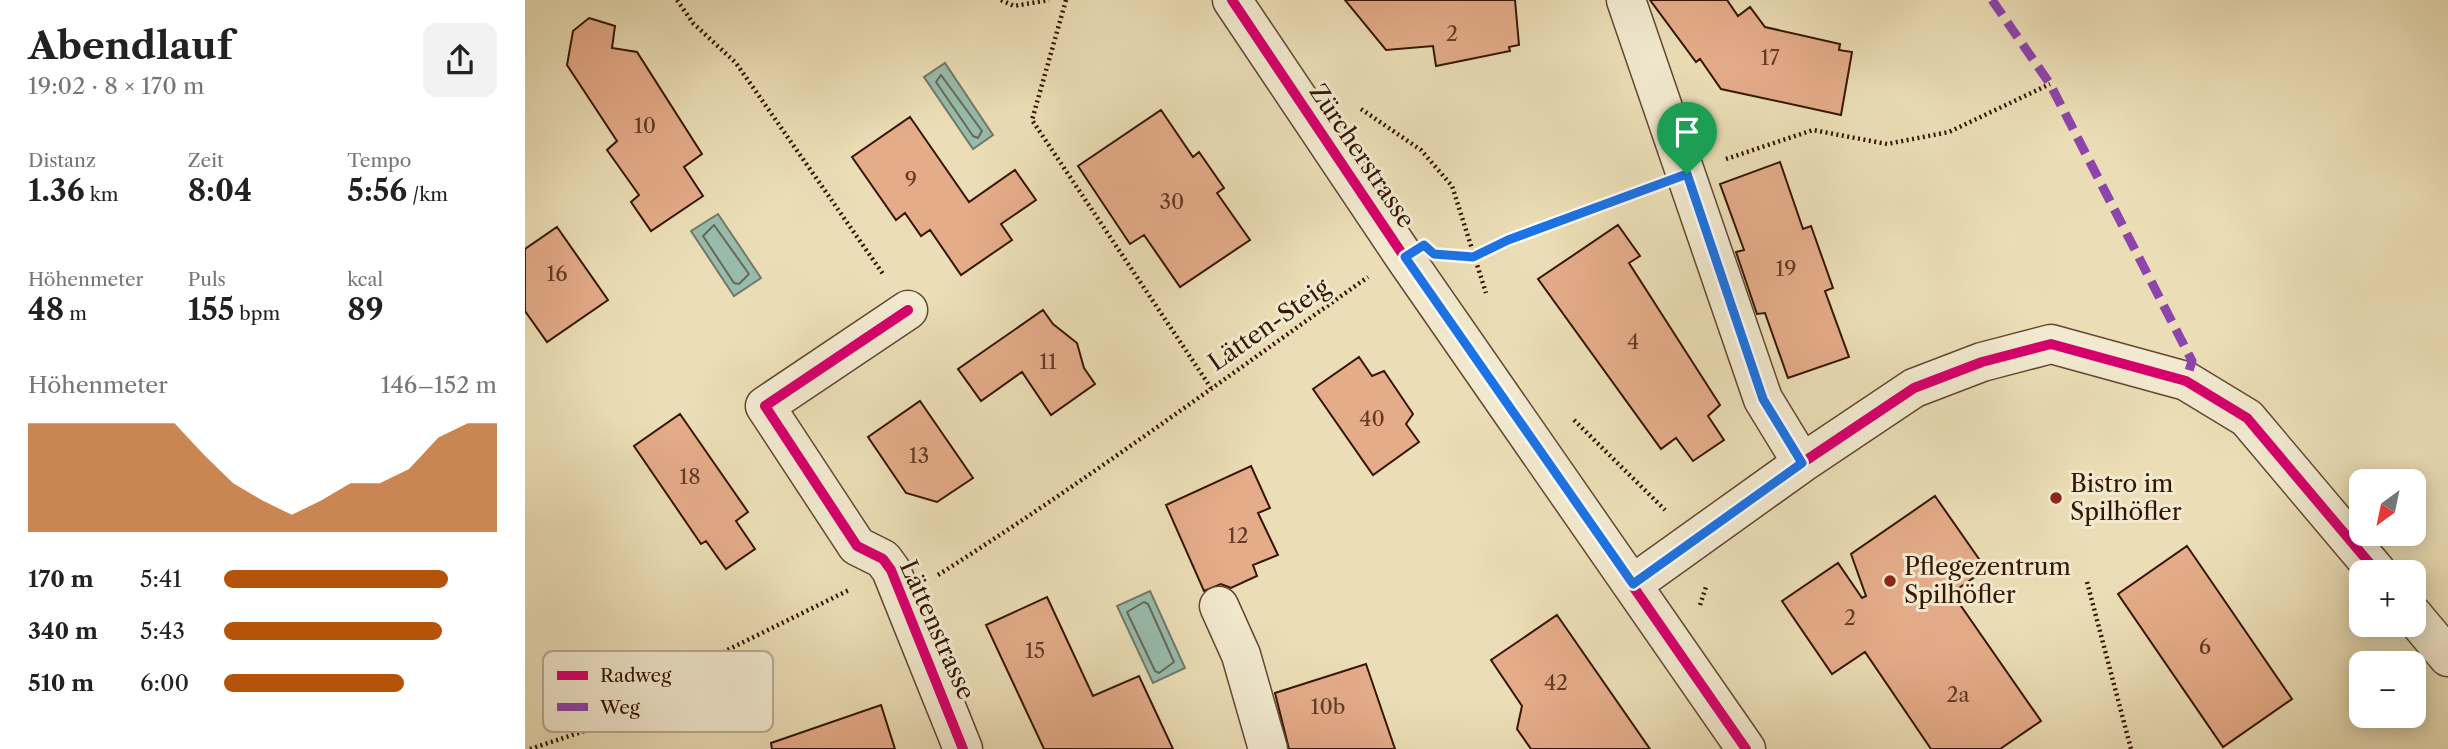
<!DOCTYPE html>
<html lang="de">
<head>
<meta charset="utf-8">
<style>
  body { margin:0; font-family:"Libre Caslon Text",serif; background:#f2f2f2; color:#222; height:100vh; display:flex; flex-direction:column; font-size:26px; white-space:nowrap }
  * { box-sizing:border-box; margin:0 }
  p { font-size:23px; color:#767676 }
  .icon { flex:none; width:38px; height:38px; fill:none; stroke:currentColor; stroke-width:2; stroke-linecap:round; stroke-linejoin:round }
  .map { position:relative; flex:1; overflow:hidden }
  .details { display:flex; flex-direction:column; background:#fff; width:525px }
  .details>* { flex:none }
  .needle { width:46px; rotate:213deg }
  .controls { position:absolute; left:1824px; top:469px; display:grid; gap:14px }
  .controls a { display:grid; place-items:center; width:77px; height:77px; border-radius:14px; background:#fff; box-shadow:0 4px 18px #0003; font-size:35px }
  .pin { position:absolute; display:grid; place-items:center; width:60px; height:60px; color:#fff; margin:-72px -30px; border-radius:50% 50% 50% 0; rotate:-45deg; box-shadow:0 0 7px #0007 }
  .pin .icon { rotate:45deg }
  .round { display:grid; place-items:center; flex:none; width:74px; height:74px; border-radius:14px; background:#f2f2f2 }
  .summary { display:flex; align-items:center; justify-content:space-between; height:119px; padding:0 28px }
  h1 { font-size:38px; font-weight:800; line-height:52px }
  .metrics { display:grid; grid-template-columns:repeat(3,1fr); gap:10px; height:119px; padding:7px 28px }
  .metrics div { display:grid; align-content:center }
  .metrics b { font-size:30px; font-weight:800 }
  .metrics small { font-size:19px; font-weight:400 }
  .metrics p { font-size:19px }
  .chart { height:196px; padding:14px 28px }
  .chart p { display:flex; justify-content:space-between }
  .chart svg { width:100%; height:126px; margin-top:7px; fill:#b45309; opacity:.7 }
  ul { padding:0 28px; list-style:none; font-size:23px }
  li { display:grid; grid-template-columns:112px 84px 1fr; align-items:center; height:52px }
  li i { height:18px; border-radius:9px; background:#b45309 }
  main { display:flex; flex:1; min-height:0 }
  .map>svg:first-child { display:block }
  .water { fill:#98bcac; stroke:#717969; stroke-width:2 }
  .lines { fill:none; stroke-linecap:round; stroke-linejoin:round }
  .shore { stroke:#676858; stroke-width:2 }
  .building { fill:#e5ac8a; stroke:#361504; stroke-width:2 }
  .minor-casing { stroke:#634730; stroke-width:41 }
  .path { stroke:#361504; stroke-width:4.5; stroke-dasharray:2 3.5; stroke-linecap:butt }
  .minor { stroke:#f2ead0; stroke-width:38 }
  .quiet { stroke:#8e44ad; stroke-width:9; stroke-dasharray:18 9; stroke-linecap:butt }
  .cycleway-casing { stroke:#f2ead0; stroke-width:15 }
  .cycleway { stroke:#d6006c; stroke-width:10 }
  .route-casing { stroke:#fff; stroke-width:14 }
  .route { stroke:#1a73e8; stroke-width:9 }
  .poi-dot { fill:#8f2418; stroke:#f2ead0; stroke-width:2.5 }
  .labels { text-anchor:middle; stroke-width:6; stroke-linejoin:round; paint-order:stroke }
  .number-label { font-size:21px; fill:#623b26 }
  .street-label { font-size:24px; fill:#361504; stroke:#f2ead0 }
  .poi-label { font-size:24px; fill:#361504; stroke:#f2ead0; text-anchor:start }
  .key { fill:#f2ead0; stroke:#baaa93; stroke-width:2 }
  .key-label { font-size:19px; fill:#361504 }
</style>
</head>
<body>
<main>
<section class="details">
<div class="summary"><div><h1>Abendlauf</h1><p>19:02 · 8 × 170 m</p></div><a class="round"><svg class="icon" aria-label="share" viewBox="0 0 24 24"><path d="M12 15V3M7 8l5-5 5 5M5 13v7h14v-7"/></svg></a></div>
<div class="metrics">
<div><p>Distanz</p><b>1.36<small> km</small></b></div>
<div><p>Zeit</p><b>8:04</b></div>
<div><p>Tempo</p><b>5:56<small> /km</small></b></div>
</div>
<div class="metrics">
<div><p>Höhenmeter</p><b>48<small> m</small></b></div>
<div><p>Puls</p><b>155<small> bpm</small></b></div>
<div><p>kcal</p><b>89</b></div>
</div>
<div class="chart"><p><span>Höhenmeter</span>146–152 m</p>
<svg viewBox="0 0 160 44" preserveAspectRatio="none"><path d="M0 44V6L10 6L20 6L30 6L40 6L50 6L60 17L70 27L80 33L90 38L100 33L110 27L120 27L130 22L140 11L150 6L160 6V44z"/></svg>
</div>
<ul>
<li><b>170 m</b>5:41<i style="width:82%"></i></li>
<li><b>340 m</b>5:43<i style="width:80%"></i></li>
<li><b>510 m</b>6:00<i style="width:66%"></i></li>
</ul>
</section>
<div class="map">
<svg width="1923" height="749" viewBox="0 0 1923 749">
  <rect width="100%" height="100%" fill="#ebdeb6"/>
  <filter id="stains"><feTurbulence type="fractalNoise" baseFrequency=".00286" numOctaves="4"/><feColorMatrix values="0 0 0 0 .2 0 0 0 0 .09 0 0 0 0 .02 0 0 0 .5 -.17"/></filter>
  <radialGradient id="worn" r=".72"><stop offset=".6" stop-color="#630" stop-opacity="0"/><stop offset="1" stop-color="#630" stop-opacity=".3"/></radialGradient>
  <path class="water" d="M420,63L468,135L448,149L399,77Z
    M193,214L236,278L209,296L166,231Z
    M625,591L660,668L628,683L592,606Z"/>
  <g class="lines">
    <path class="shore" d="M416,75L457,131L453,138L448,136L411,82Z
      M189,225L224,274L214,284L209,283L178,236Z
      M619,602L623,604L649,662L634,673L630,671L602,612Z"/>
  </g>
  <path class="building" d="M820,0H990L994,45L984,47L985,51L911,66L908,46L861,50Z
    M1125,0H1202L1213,16L1225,7L1240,27L1315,44L1314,50L1327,52L1316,115L1196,89L1175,59L1171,62Z
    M64,18L90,26L87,48L112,52L177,154L159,167L178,196L126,231L106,202L114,195L82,150L92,141L42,65L48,31Z
    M636,110L668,157L674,152L699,188L692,193L725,240L655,287L619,235L605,244L553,166Z
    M385,117L444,202L490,170L511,200L476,224L487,240L436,275L405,230L396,236L380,213L371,220L327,157Z
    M1255,162L1278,229L1286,226L1308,288L1300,291L1324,357L1263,378L1240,313L1232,314L1211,252L1219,250L1195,184Z
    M1093,225L1115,256L1104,263L1195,405L1183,416L1199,440L1168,461L1151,438L1136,449L1013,279Z
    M32,227L83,300L22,342L0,311V249Z
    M518,310L528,324L552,343L559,368L570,384L526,415L497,372L456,401L433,369Z
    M834,357L847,376L859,371L888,414L881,424L894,442L848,475L788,389Z
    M395,401L448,478L412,502L381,493L343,437Z
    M155,414L223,512L211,521L230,549L201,569L181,541L176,544L109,446Z
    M726,466L745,508L733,513L753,555L728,565L732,576L706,588L696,584L679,591L641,505Z
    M1410,496L1461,569L1427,593L1516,721L1475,749H1406L1340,652L1307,674L1257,601L1313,563L1337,598L1341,596L1326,554Z
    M1662,546L1767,699L1698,747L1593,594Z
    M522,597L568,696L614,676L648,749H519L461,625Z
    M1032,615L1125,749H1006L992,729L997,706L966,660Z
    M841,664L870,749H764L750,693Z
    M356,705L370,749H247L246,743Z"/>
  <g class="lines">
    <defs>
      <path id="minor" d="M707,0L880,258L1221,749
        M1101,0L1238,399L1277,463
        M383,310L240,406L332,546L358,559L366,570L438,749
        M1108,584L1277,463L1389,388L1457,362L1526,344L1661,381L1722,418L1852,572
        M694,606L716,655L743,749
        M1888,615L1923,657"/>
    </defs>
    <use href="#minor" class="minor-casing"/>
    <path class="path" d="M152,0L168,23L211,63L358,274
      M476,0L489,6L524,0
      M541,0L507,120L686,388
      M836,109L896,150L927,186L961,293
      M1201,159L1288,130L1362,144L1424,132L1525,84
      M933,256L948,257L983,240L1121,189
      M1049,420L1140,510
      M413,575C560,482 700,378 843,277
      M1562,582L1606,749
      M1175,605L1181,587
      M5,749L102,717L96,693L176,663L324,590"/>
    <use href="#minor" class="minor"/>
    <path class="quiet" d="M1467,0L1525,84L1667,361L1661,381"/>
    <defs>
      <path id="cycleway" d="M707,0L880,258L1221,749
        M383,310L240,406L332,546L358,559L366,570L438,749
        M1108,584L1277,463L1389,388L1457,362L1526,344L1661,381L1722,418L1852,572"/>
    </defs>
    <use href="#cycleway" class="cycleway-casing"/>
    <use href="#cycleway" class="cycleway"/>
  </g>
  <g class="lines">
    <defs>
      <path id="route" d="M1162,174L1238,399L1277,463L1108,584L880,257L899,245L909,254L948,257L983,240Z"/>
    </defs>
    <use href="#route" class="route-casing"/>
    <use href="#route" class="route"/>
  </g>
  <g class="poi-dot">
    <circle cx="1531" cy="498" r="7"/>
    <circle cx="1365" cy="581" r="7"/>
  </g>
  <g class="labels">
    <g class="number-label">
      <text x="927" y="41">2</text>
      <text x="1245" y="65">17</text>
      <text x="120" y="133">10</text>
      <text x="386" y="187">9</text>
      <text x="647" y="209">30</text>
      <text x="1261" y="276">19</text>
      <text x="32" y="281">16</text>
      <text x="1108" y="349">4</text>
      <text x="523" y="369">11</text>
      <text x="847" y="426">40</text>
      <text x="394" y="463">13</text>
      <text x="165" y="484">18</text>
      <text x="713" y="543">12</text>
      <text x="1325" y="625">2</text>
      <text x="1680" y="654">6</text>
      <text x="510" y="658">15</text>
      <text x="1031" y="690">42</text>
      <text x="1433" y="702">2a</text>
      <text x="803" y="714">10b</text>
    </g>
    <g class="street-label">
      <text transform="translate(837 156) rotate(56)" y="8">Zürcherstrasse</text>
      <text transform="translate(744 325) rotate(-35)" y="8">Lätten-Steig</text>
      <text transform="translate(412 630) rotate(66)" y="8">Lättenstrasse</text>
    </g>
    <g class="poi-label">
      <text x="1545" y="492">Bistro im<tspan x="1545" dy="28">Spilhöfler</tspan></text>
      <text x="1379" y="575">Pflegezentrum<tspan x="1379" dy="28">Spilhöfler</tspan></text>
    </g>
  </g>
  <rect x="18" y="651" width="230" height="81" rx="10" class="key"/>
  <rect x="32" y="671" width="31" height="9" fill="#d6006c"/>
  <rect x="32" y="703" width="31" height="8" fill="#8e44ad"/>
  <g class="key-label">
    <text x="75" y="682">Radweg</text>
    <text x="75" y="714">Weg</text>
  </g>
  <rect width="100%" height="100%" filter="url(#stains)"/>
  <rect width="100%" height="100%" fill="url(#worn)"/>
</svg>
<div class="controls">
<a><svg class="needle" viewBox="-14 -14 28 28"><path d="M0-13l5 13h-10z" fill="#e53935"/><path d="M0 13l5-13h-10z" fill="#767676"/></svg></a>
<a>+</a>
<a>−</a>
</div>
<div class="pin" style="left:1162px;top:174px;background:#1e9e55"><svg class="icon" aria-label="arrive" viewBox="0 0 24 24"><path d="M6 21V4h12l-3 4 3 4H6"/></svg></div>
</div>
</main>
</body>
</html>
